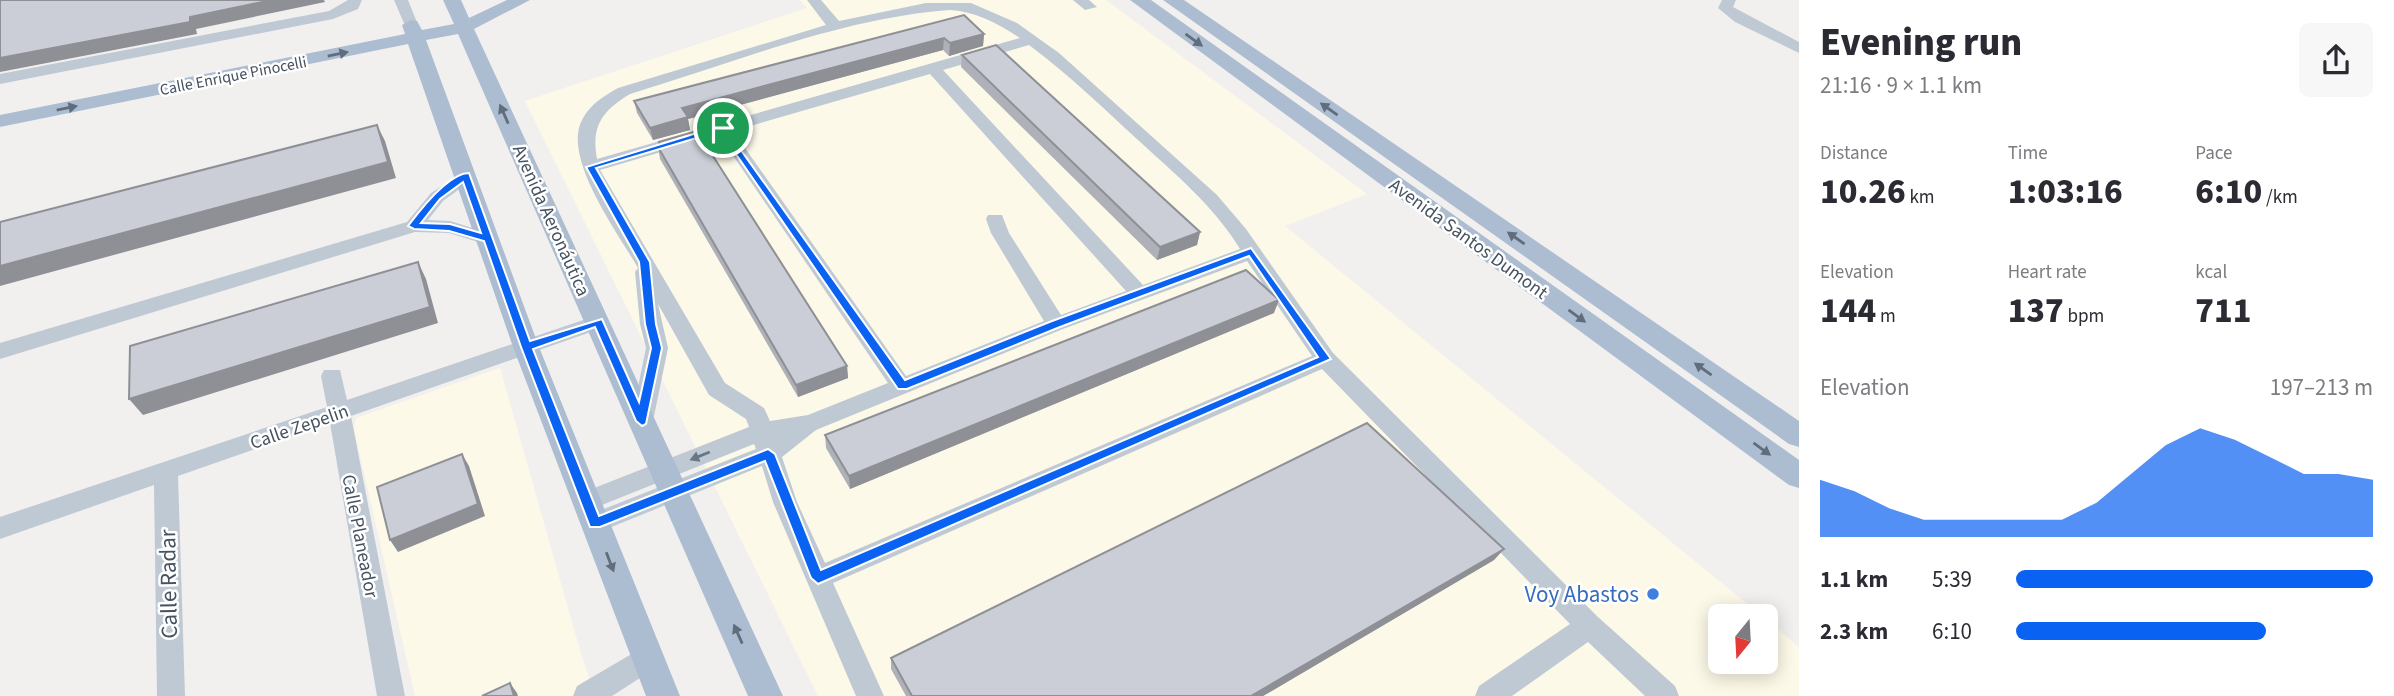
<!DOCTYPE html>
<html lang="en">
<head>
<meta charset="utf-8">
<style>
  body { margin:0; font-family:"Source Sans 3",sans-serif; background:#f7f7f7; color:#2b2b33; height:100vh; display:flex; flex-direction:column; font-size:26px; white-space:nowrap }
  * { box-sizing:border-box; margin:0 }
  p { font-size:23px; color:#7c7c81 }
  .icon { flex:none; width:38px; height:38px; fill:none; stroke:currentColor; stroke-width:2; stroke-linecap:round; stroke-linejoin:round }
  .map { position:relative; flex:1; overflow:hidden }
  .drawer { display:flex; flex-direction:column; background:#fff; width:595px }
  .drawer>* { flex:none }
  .needle { width:46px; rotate:198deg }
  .tools { position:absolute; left:1708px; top:604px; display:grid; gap:14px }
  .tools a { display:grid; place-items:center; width:70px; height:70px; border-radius:10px; background:#fff; box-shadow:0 4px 18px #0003; font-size:35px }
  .pin { position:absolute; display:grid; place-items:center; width:60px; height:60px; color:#fff; margin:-30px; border:4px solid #fff; border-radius:50%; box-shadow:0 2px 7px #0007 }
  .round { display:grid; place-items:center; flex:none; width:74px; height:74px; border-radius:10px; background:#f7f7f7 }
  .overview { display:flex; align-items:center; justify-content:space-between; height:119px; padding:0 21px }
  h1 { font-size:38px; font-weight:800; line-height:52px }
  .figures { display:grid; grid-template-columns:repeat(3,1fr); gap:10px; height:119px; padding:7px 21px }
  .figures div { display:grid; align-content:center }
  .figures b { font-size:35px; font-weight:800 }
  .figures small { font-size:19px; font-weight:400 }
  .figures p { font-size:19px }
  .chart { height:196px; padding:14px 21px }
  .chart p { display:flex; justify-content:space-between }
  .chart svg { width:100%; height:126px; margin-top:7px; fill:#0a62f2; opacity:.7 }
  ul { padding:0 21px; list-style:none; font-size:23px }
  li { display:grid; grid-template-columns:112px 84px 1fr; align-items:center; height:52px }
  li i { height:18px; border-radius:9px; background:#0a62f2 }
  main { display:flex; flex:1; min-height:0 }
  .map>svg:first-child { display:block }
  .commercial { fill:#fdf9e8 }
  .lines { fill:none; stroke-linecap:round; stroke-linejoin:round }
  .minor { fill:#bfc9d3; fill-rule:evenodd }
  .major { fill:#adbdd1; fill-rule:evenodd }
  .wall { fill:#afb1b8 }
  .shaded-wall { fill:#8e9096 }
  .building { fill:#cbced6; stroke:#8e9096; stroke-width:2 }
  .oneway { fill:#606d7c }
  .oneway2 { fill:#6a7682 }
  .route { fill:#0a62f2; stroke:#fff; stroke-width:2; fill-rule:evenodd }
  .shop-dot { fill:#3f7fe0; stroke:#fff; stroke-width:2.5 }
  .labels { text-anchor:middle; stroke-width:5; stroke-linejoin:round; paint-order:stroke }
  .far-street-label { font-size:16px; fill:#46525f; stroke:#fff }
  .street-label { font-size:19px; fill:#46525f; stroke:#fff }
  .near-street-label { font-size:23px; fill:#46525f; stroke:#fff }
  .near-shop-label { font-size:23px; fill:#366cbe; stroke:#fff; text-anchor:end }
</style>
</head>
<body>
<main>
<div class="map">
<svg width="1799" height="696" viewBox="0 0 1799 696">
  <rect width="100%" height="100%" fill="#f2f0ef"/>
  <path class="commercial" d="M800,0H1106L1367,194L1285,226L1762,616H1720V662H1766V619L1799,647V696H818L525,101L807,8Z
    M500,368L579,647L595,696H415L354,429L356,418Z"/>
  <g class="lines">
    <path class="minor" d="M348,0H362L358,9L333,19L0,84V74L329,11Z
      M394,0H408L418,25L416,28H406Z
      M807,0H821L839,21L926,3H971L1017,23L1059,53L1217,195L1246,229L1333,353L1598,617L1675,686L1679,696H1645L1588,642L1512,696H1475L1479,686L1570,624L1322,369L833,583L884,696H856L773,502L762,466L604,530L595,533L586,530L583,523L586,516L756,449L754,444L587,511L579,508L575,501L579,494L749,427L746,419L709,395L658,304L668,348L653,421L650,427L642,430L634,427L631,421L646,348L640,324L635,272L638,268C618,233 562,158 582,120C590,104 604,96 618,88L826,25ZM950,10C977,12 997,23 1020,38L597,159C591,126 602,111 630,94C734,63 841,18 950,10ZM1029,45C1068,74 1102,107 1138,140C1175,174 1214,206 1240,249L1143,285L943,70ZM930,74L1126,291L1061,315L1009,233L1002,215H988L986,219L991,233L1044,321L906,376L733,131ZM719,135L888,383L808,415L770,421L764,408L725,383L600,170ZM1247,261L1312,356L825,563L797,502L782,457L816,430L1063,329Z
      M1073,0H1089L1097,7L1085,10Z
      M1722,0H1736L1733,7L1799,42V53L1735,22L1718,8Z
      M466,171L472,172L475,176L472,180L443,201L428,220L450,221L495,235L497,239L495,243L488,245L449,233L415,232L0,359V343L407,222L431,193Z
      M598,315L605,317L608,322L605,327L351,416L405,696H377L330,423L178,476L185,696H157L154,485L0,539V517L327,407L321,376L324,370H340L347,400Z
      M647,645L657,649L661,658L657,667L612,696H573L577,686Z"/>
    <path class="major" d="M443,0H461L469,18L507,0H530L474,29L783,696H748L458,34L426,40L539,347L680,696H646L513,347L408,44L0,127V115L405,34L402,25L411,20L417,21L422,30L454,24Z
      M1130,0H1151L1799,460V488L1789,485Z
      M1163,0H1184L1799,421V447L1789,444Z"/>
  </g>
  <path class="wall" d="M964,15L984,34L983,46L949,56L943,50L688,119L690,130L653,140L637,113L634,101Z
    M962,55L1200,232L1197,245L1157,260L961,67Z
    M659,142L847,366L848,378L798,397L660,159L658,147L660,146Z
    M1274,313L850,489L826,448L825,435Z
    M1504,549L1494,560L1263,696H906L891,669V658Z"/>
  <path class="shaded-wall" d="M272,0H324L325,2L196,29L197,34L0,72V58Z
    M984,34L983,46L949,56L950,43Z
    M944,38L943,50L688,119L690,130L653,140L650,128L682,108Z
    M377,125L385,141L396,178L0,286V266Z
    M1200,232L1197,245L1157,260L1160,247Z
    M418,262L426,279L438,323L143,415L129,399Z
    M1279,300L1274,313L850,489L849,476Z
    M847,366L848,378L798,397L796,385Z
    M462,454L469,466L485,516L398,552L390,540Z
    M1504,549L1494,560L1263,696H1251Z
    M510,683L517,693L518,696H514Z"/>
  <path class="building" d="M0,0H272L190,17V22L0,58Z
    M964,15L984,34L950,43L944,38L682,108L688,117L650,128L634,101Z
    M996,45L1200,232L1160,247L962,55Z
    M377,125L388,162L0,266V222Z
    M697,131L847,366L796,385L658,147L661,146L659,142Z
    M418,262L430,307L129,399L130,346Z
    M1246,270L1279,300L849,476L825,435Z
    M1367,423L1504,549L1251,696H912L891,658Z
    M462,454L478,504L390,540L377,487Z
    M510,683L514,696H482Z"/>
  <defs><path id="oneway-solid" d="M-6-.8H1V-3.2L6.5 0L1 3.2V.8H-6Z" transform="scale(1.75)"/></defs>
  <g class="oneway">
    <use href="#oneway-solid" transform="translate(1194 40) rotate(36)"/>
    <use href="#oneway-solid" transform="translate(338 54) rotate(-12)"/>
    <use href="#oneway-solid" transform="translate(67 108) rotate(-11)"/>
    <use href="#oneway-solid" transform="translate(1329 109) rotate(-145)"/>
    <use href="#oneway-solid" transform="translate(504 114) rotate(-114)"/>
    <use href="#oneway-solid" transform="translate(1516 238) rotate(-145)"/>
    <use href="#oneway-solid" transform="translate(1577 316) rotate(36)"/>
    <use href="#oneway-solid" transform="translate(1703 369) rotate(-145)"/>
    <use href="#oneway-solid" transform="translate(1762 449) rotate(36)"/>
    <use href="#oneway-solid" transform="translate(610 562) rotate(69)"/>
    <use href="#oneway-solid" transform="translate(738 634) rotate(-114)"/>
  </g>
  <use class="oneway2" href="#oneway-solid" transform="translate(700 456) rotate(158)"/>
  <path class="route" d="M723,125L905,380L1052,321L1251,248L1331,359L818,584L811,578L765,461L600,527H590L521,347L484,241L449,231L414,229L408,226C420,210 449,173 469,173L530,341L602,319L639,402L651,348L645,324L639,262L586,167ZM720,131L898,389H907L1060,327L1249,256L1318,357L821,570L775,454L768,449L599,516L533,349L595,327L636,421L642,426L646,424L662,348L656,324L650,262L596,168ZM463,182L481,233L450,224L421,223L440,199Z"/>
  <circle class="shop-dot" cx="1653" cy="594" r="7"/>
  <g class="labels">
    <g class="far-street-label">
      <text transform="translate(233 75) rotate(-11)" y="6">Calle Enrique Pinocelli</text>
    </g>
    <g class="street-label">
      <text transform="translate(552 220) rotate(66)" y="7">Avenida Aeronáutica</text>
      <text transform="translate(1469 238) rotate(36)" y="7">Avenida Santos Dumont</text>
      <text transform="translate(299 426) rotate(-19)" y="7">Calle Zepelin</text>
      <text transform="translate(361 536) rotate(79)" y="7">Calle Planeador</text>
    </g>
    <g class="near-street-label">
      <text transform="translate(168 584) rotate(-91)" y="8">Calle Radar</text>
    </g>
    <g class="near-shop-label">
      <text x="1639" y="602">Voy Abastos</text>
    </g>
  </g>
</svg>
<div class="tools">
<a><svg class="needle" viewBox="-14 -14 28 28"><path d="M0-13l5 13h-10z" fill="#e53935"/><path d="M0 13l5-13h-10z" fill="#7c7c81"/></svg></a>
</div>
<div class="pin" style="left:723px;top:128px;background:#1e9e55"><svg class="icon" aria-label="arrive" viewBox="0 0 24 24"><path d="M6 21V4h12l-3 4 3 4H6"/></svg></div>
</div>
<section class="drawer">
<div class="overview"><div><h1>Evening run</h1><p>21:16 · 9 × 1.1 km</p></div><a class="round"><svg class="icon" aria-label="share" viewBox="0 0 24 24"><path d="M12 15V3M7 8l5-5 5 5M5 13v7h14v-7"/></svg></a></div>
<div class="figures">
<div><p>Distance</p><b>10.26<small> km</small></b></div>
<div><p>Time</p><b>1:03:16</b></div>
<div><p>Pace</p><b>6:10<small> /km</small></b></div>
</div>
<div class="figures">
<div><p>Elevation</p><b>144<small> m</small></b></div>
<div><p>Heart rate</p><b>137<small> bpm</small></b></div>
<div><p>kcal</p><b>711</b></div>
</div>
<div class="chart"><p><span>Elevation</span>197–213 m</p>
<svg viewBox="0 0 160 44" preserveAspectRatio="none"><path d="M0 44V24L10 28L20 34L30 38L40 38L50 38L60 38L70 38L80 32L90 22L100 12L110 6L120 10L130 16L140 22L150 22L160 24V44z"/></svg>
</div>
<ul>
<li><b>1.1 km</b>5:39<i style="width:100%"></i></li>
<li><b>2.3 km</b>6:10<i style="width:70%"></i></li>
</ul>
</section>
</main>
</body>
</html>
